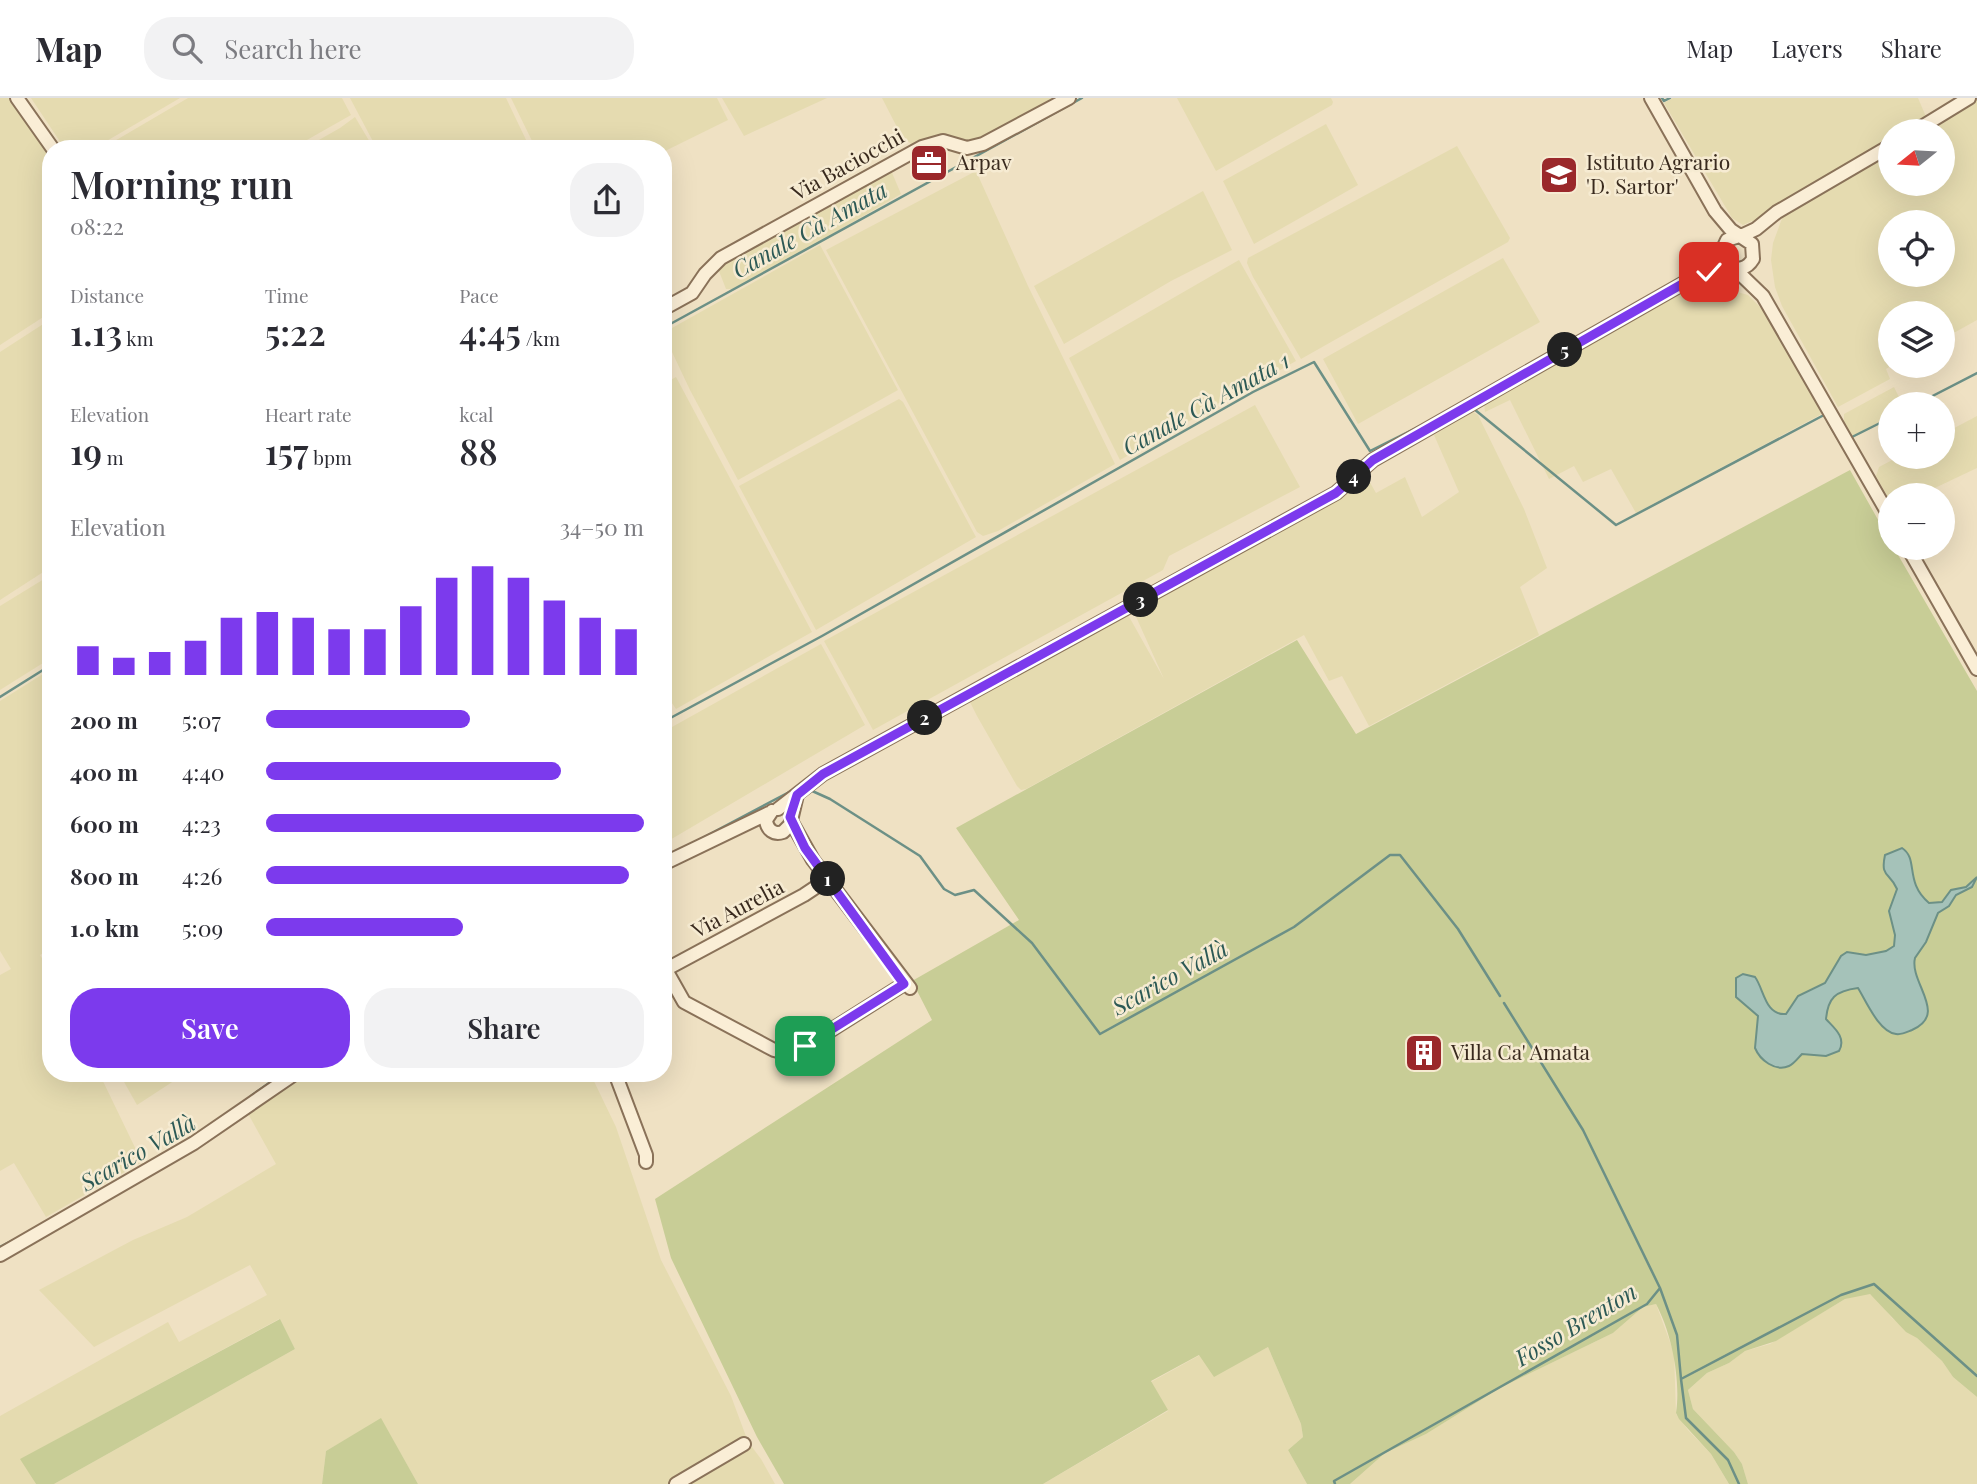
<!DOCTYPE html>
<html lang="en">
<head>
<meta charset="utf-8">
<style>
  body { margin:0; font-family:"Playfair Display",serif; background:#f2f2f3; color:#2b2b33; height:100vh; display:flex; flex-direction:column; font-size:26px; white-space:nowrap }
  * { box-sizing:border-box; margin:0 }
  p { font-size:23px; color:#7c7c81 }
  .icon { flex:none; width:38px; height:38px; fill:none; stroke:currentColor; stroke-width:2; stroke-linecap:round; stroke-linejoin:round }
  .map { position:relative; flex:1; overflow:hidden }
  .side { position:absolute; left:42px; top:42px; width:630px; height:942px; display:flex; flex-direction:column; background:#fff; border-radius:28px; box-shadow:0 7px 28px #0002 }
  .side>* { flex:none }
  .needle { width:46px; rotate:252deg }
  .buttons { position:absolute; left:1878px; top:21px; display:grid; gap:14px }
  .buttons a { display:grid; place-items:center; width:77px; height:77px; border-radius:50%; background:#fff; box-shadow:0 7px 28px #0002; font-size:35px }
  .pin { position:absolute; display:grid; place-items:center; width:60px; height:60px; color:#fff; margin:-30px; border-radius:14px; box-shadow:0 4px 10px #0006 }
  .km { position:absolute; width:35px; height:35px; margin:-18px; border-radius:50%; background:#222; color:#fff; font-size:19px; line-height:35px; text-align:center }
  .round { display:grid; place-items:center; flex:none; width:74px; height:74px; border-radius:28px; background:#f2f2f3 }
  .summary { display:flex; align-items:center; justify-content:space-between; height:119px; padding:0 28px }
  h1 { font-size:38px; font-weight:600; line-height:52px }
  .stats { display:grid; grid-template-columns:repeat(3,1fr); gap:10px; height:119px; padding:7px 28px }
  .stats div { display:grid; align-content:center }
  .stats b { font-size:35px; font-weight:600 }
  .stats small { font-size:19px; font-weight:400 }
  .stats p { font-size:19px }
  .chart { height:196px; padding:14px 28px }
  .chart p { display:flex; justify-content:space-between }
  .chart svg { width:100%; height:126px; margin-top:7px; stroke:#7c3aed; stroke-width:6 }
  .action { display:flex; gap:14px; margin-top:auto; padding:14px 28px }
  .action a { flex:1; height:80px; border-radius:28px; background:#7c3aed; color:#fff; font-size:28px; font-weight:600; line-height:80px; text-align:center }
  .action a+a { background:#f2f2f3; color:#2b2b33 }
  ul { padding:0 28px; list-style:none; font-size:23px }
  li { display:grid; grid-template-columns:112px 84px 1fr; align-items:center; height:52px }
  li i { height:18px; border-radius:9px; background:#7c3aed }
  header { display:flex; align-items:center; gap:42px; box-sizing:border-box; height:98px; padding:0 35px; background:#fff; border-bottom:2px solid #e1e1e2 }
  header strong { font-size:33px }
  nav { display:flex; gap:38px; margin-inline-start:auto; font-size:24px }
  .search { width:490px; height:63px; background:#f2f2f3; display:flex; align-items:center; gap:18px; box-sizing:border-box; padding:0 24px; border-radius:28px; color:#7c7c81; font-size:26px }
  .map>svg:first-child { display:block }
  .farmland { fill:#e5dbb0; fill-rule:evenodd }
  .green { fill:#c8cd96 }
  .water { fill:#a5c2b9; stroke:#6c9086; stroke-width:2 }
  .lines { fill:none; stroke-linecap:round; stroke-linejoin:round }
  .stream { stroke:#6c9086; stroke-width:2.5 }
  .building { fill:#ce9a78 }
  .minor-casing { stroke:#8a7259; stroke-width:16 }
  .minor { stroke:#faeed6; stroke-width:12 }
  .route-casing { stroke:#fff; stroke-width:14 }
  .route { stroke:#7c3aed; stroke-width:9 }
  .labels { text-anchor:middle; stroke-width:5; stroke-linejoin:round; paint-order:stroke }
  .poi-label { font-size:21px; fill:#392a1e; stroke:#f6ebd2; text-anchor:start }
  .street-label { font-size:21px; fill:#392a1e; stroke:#f6ebd2 }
  .water-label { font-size:23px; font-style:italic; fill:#2c5955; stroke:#f6ebd2 }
</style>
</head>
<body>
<header>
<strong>Map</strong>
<div class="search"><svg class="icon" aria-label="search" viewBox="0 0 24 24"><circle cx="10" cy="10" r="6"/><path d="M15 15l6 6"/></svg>Search here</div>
<nav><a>Map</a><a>Layers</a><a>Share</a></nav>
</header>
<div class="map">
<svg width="1977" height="1386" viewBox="0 0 1977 1386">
  <rect width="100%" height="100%" fill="#efe1c3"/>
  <path class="farmland" d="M0,0H14L51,52V214L0,247Z
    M31,0H180L93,51H65Z
    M188,0H342L351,17L291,51H101Z
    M350,0H506L528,46L519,51H377Z
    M511,0H717L728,22L663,54V51H536Z
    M722,0H827L744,38Z
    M882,0H1061L983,42L913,48L900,35Z
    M1177,0H1331L1333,4L1332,7L1216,73Z
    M1673,0H1918L1927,21L1908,33H1890V44L1755,126L1752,123L1743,127L1732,120L1664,5Z
    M1977,1V222L1943,241L1942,215H1890L1891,268L1886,271L1890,281L1838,309L1782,208L1775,189L1771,162L1773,145L1784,115L1890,53V86H1942V33H1925ZM1890,124H1942V177H1890Z
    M355,19L374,51H303L340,30Z
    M1326,26L1358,87L1254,146L1223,83Z
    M1457,48L1510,140L1508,144L1301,261L1253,179L1247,165L1248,160Z
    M890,70L901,96L786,163L732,191H726L717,168Z
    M976,73L1028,188L1115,366L998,433L983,438L977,434L826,152Z
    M1203,93L1232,152L1171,183L1064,246L1034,188Z
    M820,147L898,292L738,382L690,292L663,235Z
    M1503,160L1540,224L1358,326L1323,261Z
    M1239,162L1296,263L1120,362L1069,260Z
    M1712,187L1748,197L1770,219L1824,312L1820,317L1636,415L1611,371L1583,384L1574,368L1549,381L1510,302L1485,314L1484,305L1666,200Z
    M51,221V469L0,502V254Z
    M676,279L812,534L676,611L663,592V286Z
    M1894,289L1899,299L1905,296L1911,306H1890V318L1852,339L1844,324V316Z
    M899,301L903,304L976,439L816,532L739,388Z
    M1255,307L1300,389L1169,458L1163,472L873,632L824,543Z
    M1473,314L1478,317L1524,411L1547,470L1520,489L1539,537L1369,628L1342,578L1329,583L1304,537L1026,691L1021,692L1017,688L977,618L970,604L972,602L1127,515L1164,581L1133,512L1364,374L1376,395L1405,379L1422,419L1459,394L1434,337Z
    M1977,318V370L1920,397H1890V403L1876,378L1879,369L1898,359H1942L1943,336Z
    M49,478L51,560L0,592V508Z
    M821,546L865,627L663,746V634Z
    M51,571V854L49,852L40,857L51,874V975H99L142,1064L46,1119L14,1065L0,1073V877L11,871L0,853V603Z
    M119,975H186L137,1007Z
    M302,975H590L616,1029L661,1162L731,1298L747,1341L670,1386H418L381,1321L326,1353L322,1386H54L295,1251L279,1221L21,1361L36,1386H0V1318L168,1224L179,1244L267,1197L250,1167L94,1249L39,1192L133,1142L187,1119L276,1066L246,1012Z
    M1863,1196H1870L1880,1205L1892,1220L1917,1240L1942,1263L1953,1279L1977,1299V1386H1748L1742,1366L1734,1354L1693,1311L1688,1292L1707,1275L1729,1265L1745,1253L1770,1246L1845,1201Z
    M1656,1206L1674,1255L1676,1316L1688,1332L1711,1356L1729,1386H1350L1385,1355L1426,1336L1500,1290L1613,1235L1643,1209Z
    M1268,1249L1301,1326L1303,1339L1288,1352L1307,1386H1043L1168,1313L1151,1284L1200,1257L1214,1278Z
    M748,1347L752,1349L761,1361L775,1386H677Z"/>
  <path class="green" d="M1850,372L1890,443V450H1894L1977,593V1299L1953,1279L1942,1263L1917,1240L1906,1234L1870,1196L1845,1201L1776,1243L1745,1253L1729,1265L1707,1275L1688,1292L1693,1311L1734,1354L1742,1366L1748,1386H1729L1711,1356L1679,1321L1676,1315C1681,1283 1672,1236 1656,1206L1643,1209L1613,1235L1500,1290L1426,1336L1385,1355L1350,1386H1307L1288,1352L1303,1339L1301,1326L1268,1249L1214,1279L1199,1257L1151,1283L1168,1312L1043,1386H784L757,1339L671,1160L655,1101L932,922L912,883L1019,822L956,730L1297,542L1356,636Z
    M280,1221L295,1251L54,1386H36L20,1361Z
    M381,1320L418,1386H322L326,1353Z"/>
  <path class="water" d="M1902,750C1919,761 1904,784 1929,805L1942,804L1951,792L1966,789L1977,779L1972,789L1956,797L1949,808L1938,815L1926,844L1915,860C1909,885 1949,916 1912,932C1907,934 1902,937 1896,936C1879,934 1866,903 1858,890C1835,893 1828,900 1826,921C1833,929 1847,939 1839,953L1826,958L1802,956C1798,960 1794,966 1789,968C1775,974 1760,962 1755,950L1758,918L1736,899V880L1743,876L1755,879C1764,891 1765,918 1786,916L1798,898L1825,885L1841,858L1847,854L1866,857L1886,853L1894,848L1895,837L1889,813L1897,791C1890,774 1880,780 1885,757Z"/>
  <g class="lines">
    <path class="stream" d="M1662,0L1664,3L1670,0
      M663,230L1082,0
      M1917,306L1977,275
      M1474,311L1616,427L1824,317
      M1828,324L1841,346
      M1852,339L1890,320
      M0,599L51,567
      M663,624L822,538L1253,294L1314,264L1370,353L1424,326
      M810,692L830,701L920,758L944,791L955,797L974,792L1032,845L1100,936L1294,829L1390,757H1400L1458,831L1500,898
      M691,746L793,692
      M1504,905L1583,1032L1660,1190
      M251,998L283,975
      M0,1149L25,1136
      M1681,1281L1686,1320L1728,1362L1739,1386
      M1335,1386L1334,1383L1647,1206L1660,1190L1677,1237L1681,1281L1841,1197L1874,1186L1977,1278"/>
  </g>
  <path class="building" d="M1424,940L1438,959L1424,969L1410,951Z"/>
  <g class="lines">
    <defs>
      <path id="minor" d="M17,0L53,51
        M1651,0L1715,113L1731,132L1752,146L1753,161C1747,171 1738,173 1728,167L1721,155L1727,142L1739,138
        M1915,33L1969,0
        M1741,138L1756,131L1777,114L1890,48
        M1734,170L1763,198L1890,419
        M663,211L692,195L705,176L721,160L922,49L943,43L967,50L983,46L1069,0
        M1908,450L1977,571
        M778,711L823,676L1336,395L1373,362L1691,181L1731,169
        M772,713L766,722C767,732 774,737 783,734L790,727L797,697
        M791,723L813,762L910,890
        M663,766L769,715
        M666,872L684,904L774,952L786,955L801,951L904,886
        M663,873L804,797L828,781
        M615,975L646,1057V1064
        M0,1157L194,1045L296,975
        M676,1386L744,1346"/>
    </defs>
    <use href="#minor" class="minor-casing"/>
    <use href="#minor" class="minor"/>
  </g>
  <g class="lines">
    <defs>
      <path id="route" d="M805,948L904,886L805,750L790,719L797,697L823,676L1336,395L1373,362L1691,181L1709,174"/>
    </defs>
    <use href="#route" class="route-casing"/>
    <use href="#route" class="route"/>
  </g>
  <defs>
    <symbol id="office-square" viewBox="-11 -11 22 22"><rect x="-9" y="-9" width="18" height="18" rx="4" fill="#9a282b" stroke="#f6ebd2"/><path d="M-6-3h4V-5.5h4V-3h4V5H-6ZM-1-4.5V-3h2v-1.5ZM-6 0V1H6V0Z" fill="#fff"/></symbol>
    <symbol id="school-square" viewBox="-11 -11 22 22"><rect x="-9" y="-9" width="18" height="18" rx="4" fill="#9a282b" stroke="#f6ebd2"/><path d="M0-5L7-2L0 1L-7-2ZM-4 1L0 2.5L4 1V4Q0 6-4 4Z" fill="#fff"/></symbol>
    <symbol id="building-square" viewBox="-11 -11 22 22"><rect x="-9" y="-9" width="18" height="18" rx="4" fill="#9a282b" stroke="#f6ebd2"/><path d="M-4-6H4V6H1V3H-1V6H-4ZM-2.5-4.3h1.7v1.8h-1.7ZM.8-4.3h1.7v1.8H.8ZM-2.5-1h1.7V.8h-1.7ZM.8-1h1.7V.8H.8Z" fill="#fff"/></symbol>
  </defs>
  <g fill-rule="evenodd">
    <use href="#office-square" x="907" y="43" width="44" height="44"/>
    <use href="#school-square" x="1537" y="55" width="44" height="44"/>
    <use href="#building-square" x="1402" y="933" width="44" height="44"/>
  </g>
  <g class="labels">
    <g class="poi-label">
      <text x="956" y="72">Arpav</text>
      <text x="1586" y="72">Istituto Agrario<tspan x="1586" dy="24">'D. Sartor'</tspan></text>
      <text x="1451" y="962">Villa Ca' Amata</text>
    </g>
    <g class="street-label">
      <text transform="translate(848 67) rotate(-29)" y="7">Via Baciocchi</text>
      <text transform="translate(738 811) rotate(-28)" y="7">Via Aurelia</text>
    </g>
    <g class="water-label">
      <text transform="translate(810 132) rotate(-29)" y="8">Canale Cà Amata</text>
      <text transform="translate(1206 306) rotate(-29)" y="8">Canale Cà Amata 1</text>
      <text transform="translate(1170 880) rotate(-29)" y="8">Scarico Vallà</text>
      <text transform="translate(138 1055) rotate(-30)" y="8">Scarico Vallà</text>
      <text transform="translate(1576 1227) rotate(-31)" y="8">Fosso Brenton</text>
    </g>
  </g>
</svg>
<div class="buttons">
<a><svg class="needle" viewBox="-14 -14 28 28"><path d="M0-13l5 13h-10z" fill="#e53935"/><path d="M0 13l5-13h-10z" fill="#7c7c81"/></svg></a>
<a><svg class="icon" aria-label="locate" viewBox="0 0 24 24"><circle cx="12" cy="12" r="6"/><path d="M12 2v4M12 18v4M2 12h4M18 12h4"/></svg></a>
<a><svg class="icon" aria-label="layers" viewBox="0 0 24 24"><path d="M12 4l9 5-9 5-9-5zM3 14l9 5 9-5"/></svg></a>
<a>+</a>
<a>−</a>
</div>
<div class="pin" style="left:805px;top:948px;background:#1e9e55"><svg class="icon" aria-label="arrive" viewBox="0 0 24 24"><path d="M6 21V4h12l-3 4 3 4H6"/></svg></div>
<div class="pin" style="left:1709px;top:174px;background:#d93025"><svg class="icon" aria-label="check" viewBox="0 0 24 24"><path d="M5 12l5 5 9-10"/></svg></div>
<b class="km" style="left:828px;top:781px">1</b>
<b class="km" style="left:925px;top:620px">2</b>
<b class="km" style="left:1141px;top:502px">3</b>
<b class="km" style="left:1354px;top:379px">4</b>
<b class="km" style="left:1565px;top:252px">5</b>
<section class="side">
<div class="summary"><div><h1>Morning run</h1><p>08:22</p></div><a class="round"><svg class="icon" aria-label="share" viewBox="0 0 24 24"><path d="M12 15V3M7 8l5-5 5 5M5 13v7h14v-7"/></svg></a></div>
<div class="stats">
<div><p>Distance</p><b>1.13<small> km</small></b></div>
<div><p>Time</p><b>5:22</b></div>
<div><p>Pace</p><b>4:45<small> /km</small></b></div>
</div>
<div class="stats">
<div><p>Elevation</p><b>19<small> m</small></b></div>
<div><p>Heart rate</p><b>157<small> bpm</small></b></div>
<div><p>kcal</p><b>88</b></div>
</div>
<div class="chart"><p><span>Elevation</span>34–50 m</p>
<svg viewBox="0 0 160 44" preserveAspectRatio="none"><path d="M5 44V34M15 44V38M25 44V36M35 44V32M45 44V24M55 44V22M65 44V24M75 44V28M85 44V28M95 44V20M105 44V10M115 44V6M125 44V10M135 44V18M145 44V24M155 44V28"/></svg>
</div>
<ul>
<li><b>200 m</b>5:07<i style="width:54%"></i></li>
<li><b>400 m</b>4:40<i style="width:78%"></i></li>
<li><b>600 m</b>4:23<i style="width:100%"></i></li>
<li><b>800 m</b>4:26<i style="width:96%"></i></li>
<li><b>1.0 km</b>5:09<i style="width:52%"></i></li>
</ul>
<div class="action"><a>Save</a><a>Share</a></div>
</section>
</div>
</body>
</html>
